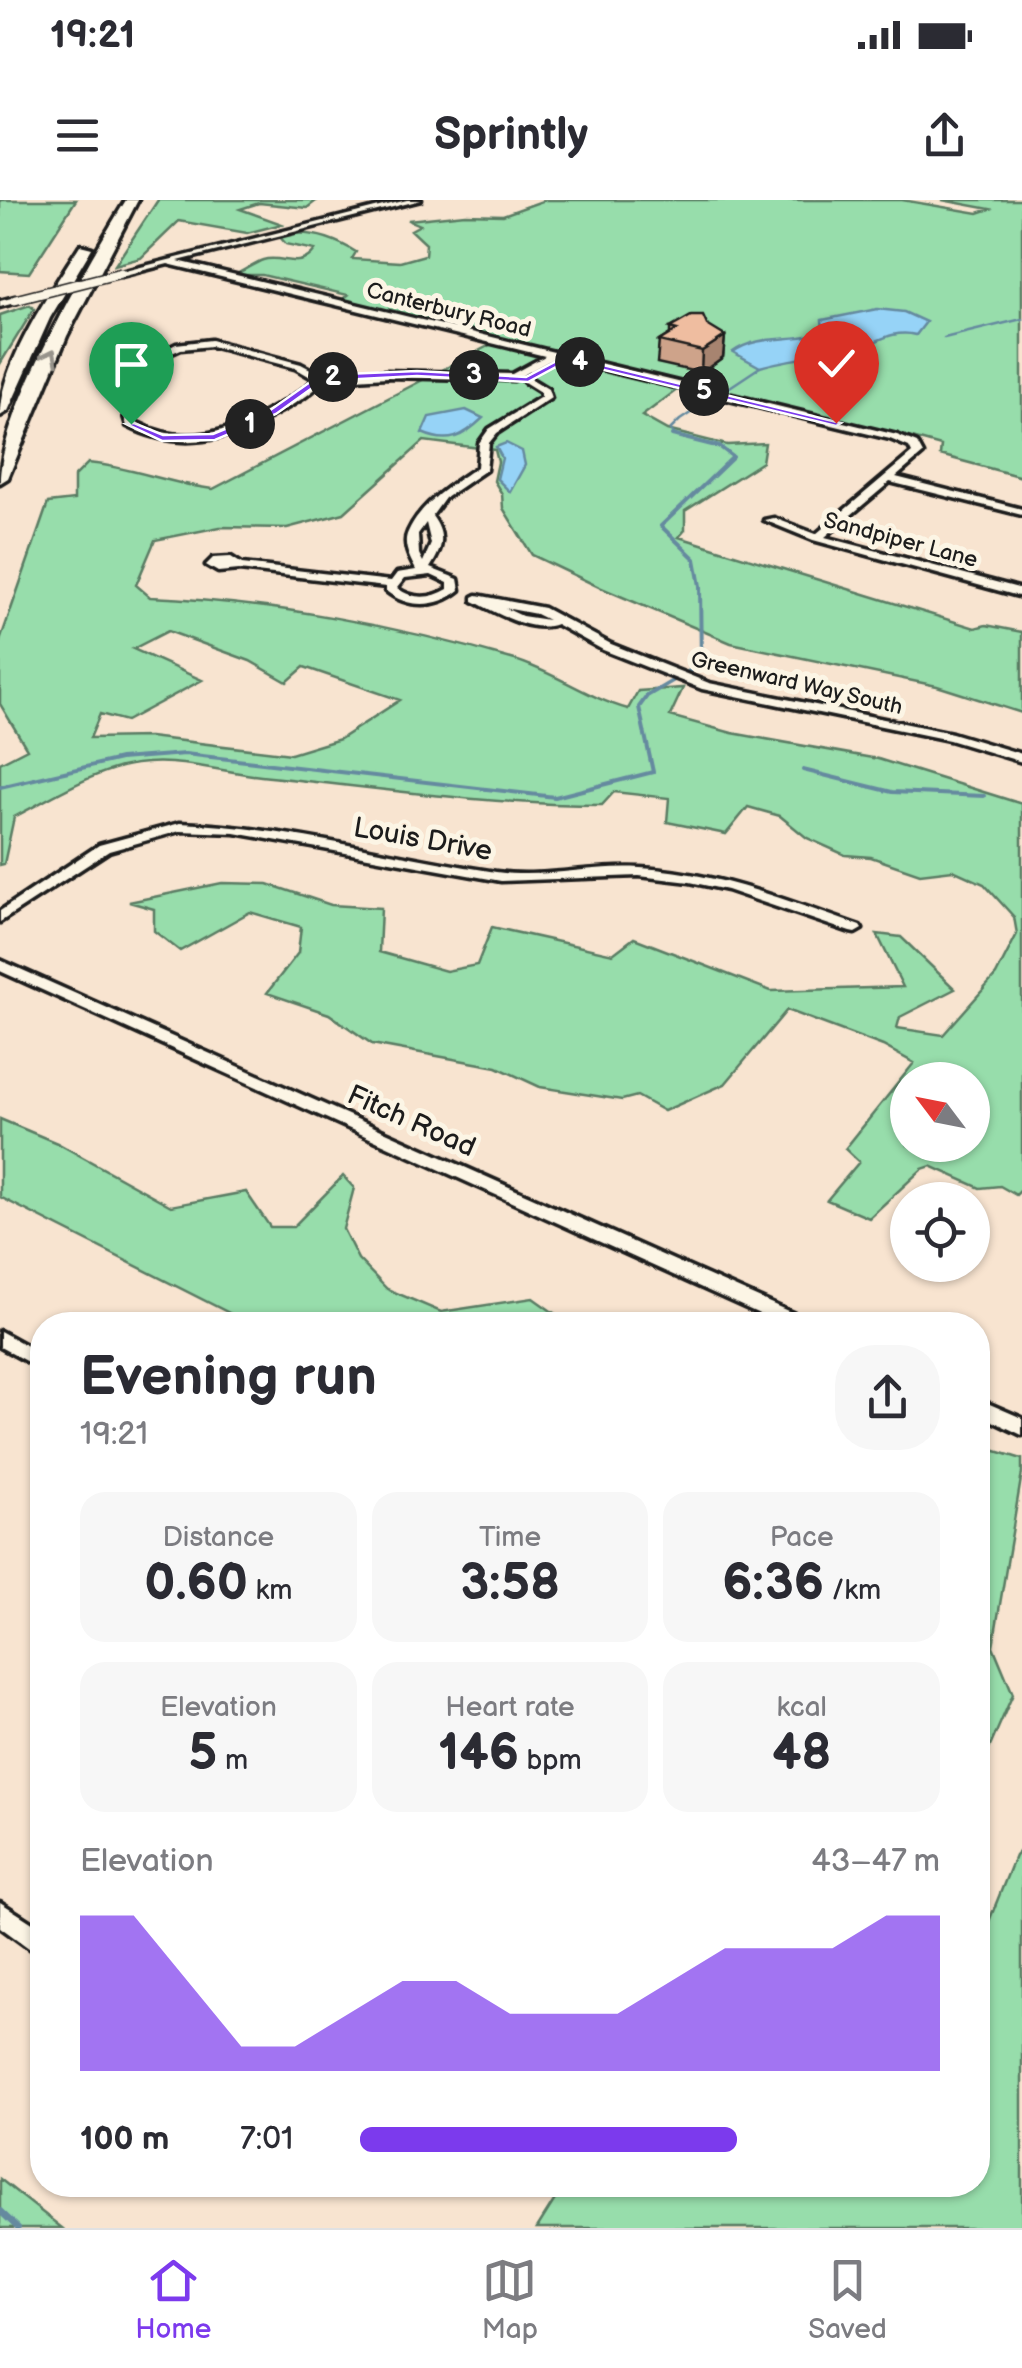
<!DOCTYPE html>
<html lang="en">
<head>
<meta charset="utf-8">
<style>
  body { margin:0; font-family:"Balsamiq Sans",sans-serif; background:#f7f7f7; color:#2b2b33; height:100vh; display:flex; flex-direction:column; font-size:38px; white-space:nowrap }
  * { box-sizing:border-box; margin:0 }
  p { font-size:32px; color:#7c7c81 }
  .icon { flex:none; width:55px; height:55px; fill:none; stroke:currentColor; stroke-width:2; stroke-linecap:round; stroke-linejoin:round }
  .map { position:relative; flex:1; overflow:hidden }
  .details { position:absolute; left:30px; top:1112px; width:960px; height:885px; display:flex; flex-direction:column; background:#fff; border-radius:40px; box-shadow:0 2px 8px #0004 }
  .details>* { flex:none }
  .needle { width:65px; rotate:302deg }
  .controls { position:absolute; left:890px; top:862px; display:grid; gap:20px }
  .controls a { display:grid; place-items:center; width:100px; height:100px; border-radius:50%; background:#fff; box-shadow:0 2px 8px #0004; font-size:50px }
  .pin { position:absolute; display:grid; place-items:center; width:85px; height:85px; color:#fff; margin:-102px -42px; border-radius:50% 50% 50% 0; rotate:-45deg; box-shadow:0 0 10px #0007 }
  .pin .icon { rotate:45deg }
  .km { position:absolute; width:50px; height:50px; margin:-25px; border-radius:50%; background:#222; color:#fff; font-size:28px; line-height:50px; text-align:center }
  .round { display:grid; place-items:center; flex:none; width:105px; height:105px; border-radius:40px; background:#f7f7f7 }
  .overview { display:flex; align-items:center; justify-content:space-between; height:170px; padding:0 50px }
  h1 { font-size:55px; font-weight:600; line-height:75px }
  .stats { display:grid; grid-template-columns:repeat(3,1fr); gap:15px; height:170px; padding:10px 50px }
  .stats div { display:grid; align-content:center; border-radius:25px; background:#f7f7f7; text-align:center }
  .stats b { font-size:50px; font-weight:600 }
  .stats small { font-size:28px; font-weight:400 }
  .stats p { font-size:28px }
  .chart { height:280px; padding:20px 50px }
  .chart p { display:flex; justify-content:space-between }
  .chart svg { width:100%; height:180px; margin-top:10px; fill:#7c3aed; opacity:.7 }
  ul { padding:0 50px; list-style:none; font-size:32px }
  li { display:grid; grid-template-columns:160px 120px 1fr; align-items:center; height:75px }
  li i { height:25px; border-radius:12px; background:#7c3aed }
  .status { display:flex; justify-content:space-between; align-items:center; height:70px; padding:0 50px; background:#fff; direction:ltr }
  .status svg { height:28px; fill:currentColor }
  header { display:flex; justify-content:space-between; align-items:center; height:130px; padding:0 50px; background:#fff; font-size:45px; font-weight:600 }
  .menu { display:flex; justify-content:space-around; align-items:center; height:140px; border-top:2px solid #e1e1e2; background:#fff; font-size:28px; color:#7c7c81 }
  .menu a { display:grid; justify-items:center; gap:5px }
  .menu .on { color:#7c3aed }
  .map>svg:first-child { display:block }
  .green { fill:#97ddab; stroke:#5a7c64; stroke-width:2.5; fill-rule:evenodd }
  .water { fill:#96d3f7; stroke:#658a9f; stroke-width:2.5 }
  .lines { fill:none; stroke-linecap:round; stroke-linejoin:round }
  .stream-far2 { stroke:#658a9f; stroke-width:2.5 }
  .stream-far1 { stroke:#658a9f; stroke-width:4 }
  .stream { stroke:#658a9f; stroke-width:6 }
  .minor-casing { stroke:#1c1c1c; stroke-width:7 }
  .highway-casing { stroke:#1c1c1c; stroke-width:7 }
  .minor { fill:#fcf5e5; fill-rule:evenodd }
  .highway { fill:#fcf5e5; fill-rule:evenodd }
  .minor-bridge-casing { stroke:#1c1c1c; stroke-width:12; stroke-linecap:butt }
  .minor-bridge { stroke:#fcf5e5; stroke-width:9 }
  .wall { fill:#cea38a; stroke:#1c1c1c; stroke-width:2.5 }
  .shaded-wall { fill:#a78470; stroke:#1c1c1c; stroke-width:2.5 }
  .building { fill:#efbda0; stroke:#1c1c1c; stroke-width:2.5 }
  .oneway { stroke:#97938b }
  .route { fill:#7c3aed; stroke:#fff; stroke-width:2.5 }
  .labels { text-anchor:middle; stroke-width:10; stroke-linejoin:round; paint-order:stroke }
  .far-street-label { font-size:22px; fill:#1c1c1c; stroke:#fcf5e5 }
  .street-label { font-size:28px; fill:#1c1c1c; stroke:#fcf5e5 }
</style>
</head>
<body>
<div class="status"><b>19:21</b><svg viewBox="0 0 49 12"><path d="M0 12V9h3v3zM5 12V6h3v6zM10 12V3h3v9zM15 12V0h3v12zM26 1h20v11H26zM47 4h2v5h-2z"/></svg></div>
<header><svg class="icon" aria-label="menu" viewBox="0 0 24 24"><path d="M4 6h16M4 12h16M4 18h16"/></svg>Sprintly<svg class="icon" aria-label="share" viewBox="0 0 24 24"><path d="M12 15V3M7 8l5-5 5 5M5 13v7h14v-7"/></svg></header>
<div class="map">
<svg width="1022" height="2028" viewBox="0 0 1022 2028">
  <rect width="100%" height="100%" fill="#f8e4d0"/>
  <filter id="ink" filterUnits="userSpaceOnUse"><feTurbulence type="fractalNoise" baseFrequency=".01" numOctaves="2"/><feDisplacementMap in="SourceGraphic" scale="20" xChannelSelector="R" yChannelSelector="G"/><feConvolveMatrix kernelMatrix="1 2 1 2 8 2 1 2 1" color-interpolation-filters="sRGB"/></filter>
  <g filter="url(#ink)">
    <path class="green" d="M0,0H76L29,73L0,71Z
      M158,0H309L316,1L307,8L259,3L240,9L282,24L247,33L179,21L141,58L115,65Z
      M545,0H902L978,13L990,9L942,0H1022V277L940,255L941,246L912,238L340,101L348,95L262,75H234C244,71 254,63 263,60C283,54 299,72 315,50L286,44L279,36C306,29 332,37 356,52L352,59L400,62L425,55L426,44L411,30L420,25L408,20L465,14L503,15Z
      M30,105L34,109L0,164V115Z
      M492,144L678,189L642,216L667,230L727,245L765,243L762,262L685,311V330L679,337L975,428L986,425L1022,432V513L937,486L731,443L599,387L532,355L503,308L502,294L494,281L498,262L495,250L424,241L344,313L287,328L220,327L155,340L136,385L150,397C271,402 399,426 515,460C554,472 588,498 628,509L638,491L683,488L670,516L732,533L878,559L1022,604V989L1016,995L1000,986L980,988L931,966L922,969L869,1018L827,1000L859,962L845,949L914,863L883,846L787,810L725,884L664,911L637,896L622,900L540,887L497,867L372,844L329,814L267,793L298,753L301,727L250,712L180,751L154,731V709L129,702L222,683L268,684L331,705L381,708L379,752L446,771L477,765L492,727L613,754L634,738L771,791L903,787L877,734L901,737L955,789L900,817L897,828L943,835L996,775L1017,734L1014,717L984,684L953,670L920,674L871,657L845,655L807,638L780,616L748,607L726,634L667,622L669,598L614,592L602,605C488,605 375,588 261,576C225,572 184,560 147,563C102,565 53,597 14,617L4,664L0,665V563L27,549L0,504V441L48,303L74,300V277L88,263C131,267 170,284 213,289ZM168,431L250,461L287,482L304,467L400,500L340,539L291,554L149,537L90,538L100,514L126,521L202,480L133,449ZM908,880H972V945H908Z
      M0,919L57,943L171,1006L246,992L270,1027H293L343,976L354,988L343,1029L358,1059L387,1089L441,1112L533,1098L571,1125H253L0,997Z
      M983,1247L1022,1259V1273L993,1446L1013,1494L978,1574V1256Z
      M1022,1649V2028H537L564,1985H978V1749L1015,1656Z
      M0,1979L62,2028H0Z"/>
    <path class="water" d="M877,109L904,112L926,122L916,135C889,128 873,147 848,151C818,157 790,158 760,167L733,152C762,131 802,145 823,129L822,120Z
      M466,210L483,218C463,237 449,245 422,233L429,217Z
      M506,243L522,251L525,265L510,292L497,279L502,258L496,247Z"/>
    <g class="lines">
      <path class="stream-far2" d="M944,138L1022,119
        M677,237L670,230L680,220L760,167"/>
      <path class="stream-far1" d="M803,570L892,592L984,596
        M0,587L120,559L185,554L555,597L653,572L639,507L647,496L701,464L700,386L695,359L661,326L733,257L720,247L672,235"/>
      <path class="stream" d="M0,2011L18,2028"/>
      <defs>
        <path id="minor" d="M407,0H421L178,61L897,235L917,243L923,254L896,277L1022,309V315L890,282L825,337L1022,389V397L813,340L764,320L774,318L816,334L912,253L909,247L890,239L555,158L514,180L387,177L323,181C311,195 294,204 278,213C229,241 179,253 127,226L124,216L152,176L153,156L176,144L211,140L301,164L322,175L387,171L512,174L545,156L168,64L121,76L117,73ZM211,146L295,168L314,179C302,192 285,201 269,210C226,234 182,246 136,222L134,216L162,176L163,157L181,149Z
          M15,97L18,102L0,107V101Z
          M524,178H530L548,189L551,198L497,233L489,243L486,270L445,298L432,316C446,335 443,348 430,368L458,379L460,390C438,408 408,409 386,391V387L239,370L218,372L206,365L213,358L231,357L242,364L391,381L397,373L416,370C410,359 402,344 408,332C420,304 453,283 477,267L479,243L489,229L541,197L540,192L524,182ZM426,323L431,344L423,362L419,354L418,334ZM431,375L448,383V389C431,399 414,400 397,388L405,378Z
          M477,395L544,408L611,444L709,483L952,533L1022,554V562L949,540L702,489L603,450L556,424C530,434 496,412 473,401V397ZM505,408L536,414L548,420L522,416Z
          M180,623C287,627 390,656 496,672C543,679 593,665 640,668C717,672 788,701 860,726L862,729L855,733L850,732L727,690L690,682L639,676L501,681L235,633L180,631L109,651L0,722V711L99,645Z
          M0,760L808,1120L810,1125H784L0,771Z
          M0,1131L42,1154V1170L0,1147Z
          M978,1199L1022,1218V1235L978,1214Z
          M0,1702L42,1729V1755L33,1751L0,1727Z"/>
        <path id="highway" d="M126,0H138L67,136L8,278L0,283C0,212 87,64 126,0Z
          M80,45L92,48L50,118L8,211L0,216C0,163 52,90 80,45Z"/>
      </defs>
      <use href="#minor" class="minor-casing"/>
      <use href="#highway" class="highway-casing"/>
      <use href="#minor" class="minor"/>
      <use href="#highway" class="highway"/>
      <defs>
        <path id="minor-bridge" d="M15,100L121,73"/>
      </defs>
      <use href="#minor-bridge" class="minor-bridge-casing"/>
      <use href="#minor-bridge" class="minor-bridge"/>
    </g>
    <path class="wall" d="M670,128L725,136L723,157L701,173L657,163L659,141L670,134Z"/>
    <path class="shaded-wall" d="M725,136L723,157L701,173L702,151Z"/>
    <path class="building" d="M691,116H703L707,125L725,136L702,151L659,141L677,130L670,128Z"/>
    <defs><path id="oneway-chevron" d="M-2-3.5L2.5 0L-2 3.5" fill="none" stroke-width="1.6" stroke-linecap="round" stroke-linejoin="round" transform="scale(2.5)"/></defs>
    <use class="oneway" href="#oneway-chevron" transform="translate(51 156) rotate(-64)"/>
  </g>
  <path class="route" d="M566,156L841,223L836,226L567,161L528,182L417,176L322,181L276,214L215,240L162,241L126,224L134,223L163,235L213,234L269,211L320,175L417,171L526,177Z"/>
  <g class="labels">
    <g class="far-street-label">
      <text transform="translate(449 109) rotate(14)" y="8">Canterbury Road</text>
      <text transform="translate(901 339) rotate(15)" y="8">Sandpiper Lane</text>
      <text transform="translate(797 482) rotate(13)" y="8">Greenward Way South</text>
    </g>
    <g class="street-label">
      <text transform="translate(423 638) rotate(10)" y="10">Louis Drive</text>
      <text transform="translate(412 920) rotate(24)" y="10">Fitch Road</text>
    </g>
  </g>
</svg>
<div class="controls">
<a><svg class="needle" viewBox="-14 -14 28 28"><path d="M0-13l5 13h-10z" fill="#e53935"/><path d="M0 13l5-13h-10z" fill="#7c7c81"/></svg></a>
<a><svg class="icon" aria-label="locate" viewBox="0 0 24 24"><circle cx="12" cy="12" r="6"/><path d="M12 2v4M12 18v4M2 12h4M18 12h4"/></svg></a>
</div>
<div class="pin" style="left:131px;top:224px;background:#1e9e55"><svg class="icon" aria-label="arrive" viewBox="0 0 24 24"><path d="M6 21V4h12l-3 4 3 4H6"/></svg></div>
<div class="pin" style="left:836px;top:223px;background:#d93025"><svg class="icon" aria-label="check" viewBox="0 0 24 24"><path d="M5 12l5 5 9-10"/></svg></div>
<b class="km" style="left:250px;top:224px">1</b>
<b class="km" style="left:333px;top:177px">2</b>
<b class="km" style="left:474px;top:175px">3</b>
<b class="km" style="left:580px;top:162px">4</b>
<b class="km" style="left:704px;top:191px">5</b>
<section class="details">
<div class="overview"><div><h1>Evening run</h1><p>19:21</p></div><a class="round"><svg class="icon" aria-label="share" viewBox="0 0 24 24"><path d="M12 15V3M7 8l5-5 5 5M5 13v7h14v-7"/></svg></a></div>
<div class="stats">
<div><p>Distance</p><b>0.60<small> km</small></b></div>
<div><p>Time</p><b>3:58</b></div>
<div><p>Pace</p><b>6:36<small> /km</small></b></div>
</div>
<div class="stats">
<div><p>Elevation</p><b>5<small> m</small></b></div>
<div><p>Heart rate</p><b>146<small> bpm</small></b></div>
<div><p>kcal</p><b>48</b></div>
</div>
<div class="chart"><p><span>Elevation</span>43–47 m</p>
<svg viewBox="0 0 160 44" preserveAspectRatio="none"><path d="M0 44V6L10 6L20 22L30 38L40 38L50 30L60 22L70 22L80 30L90 30L100 30L110 22L120 14L130 14L140 14L150 6L160 6V44z"/></svg>
</div>
<ul>
<li><b>100 m</b>7:01<i style="width:65%"></i></li>
</ul>
</section>
</div>
<nav class="menu">
<a class="on"><svg class="icon" aria-label="home" viewBox="0 0 24 24"><path d="M3 11l9-7 9 7M6 9v11h12V9"/></svg>Home</a>
<a><svg class="icon" aria-label="map" viewBox="0 0 24 24"><path d="M3 6l6-2 6 2 6-2v14l-6 2-6-2-6 2zM9 4v14M15 6v14"/></svg>Map</a>
<a><svg class="icon" aria-label="saved" viewBox="0 0 24 24"><path d="M7 4h10v16l-5-4-5 4z"/></svg>Saved</a>
</nav>
</body>
</html>
